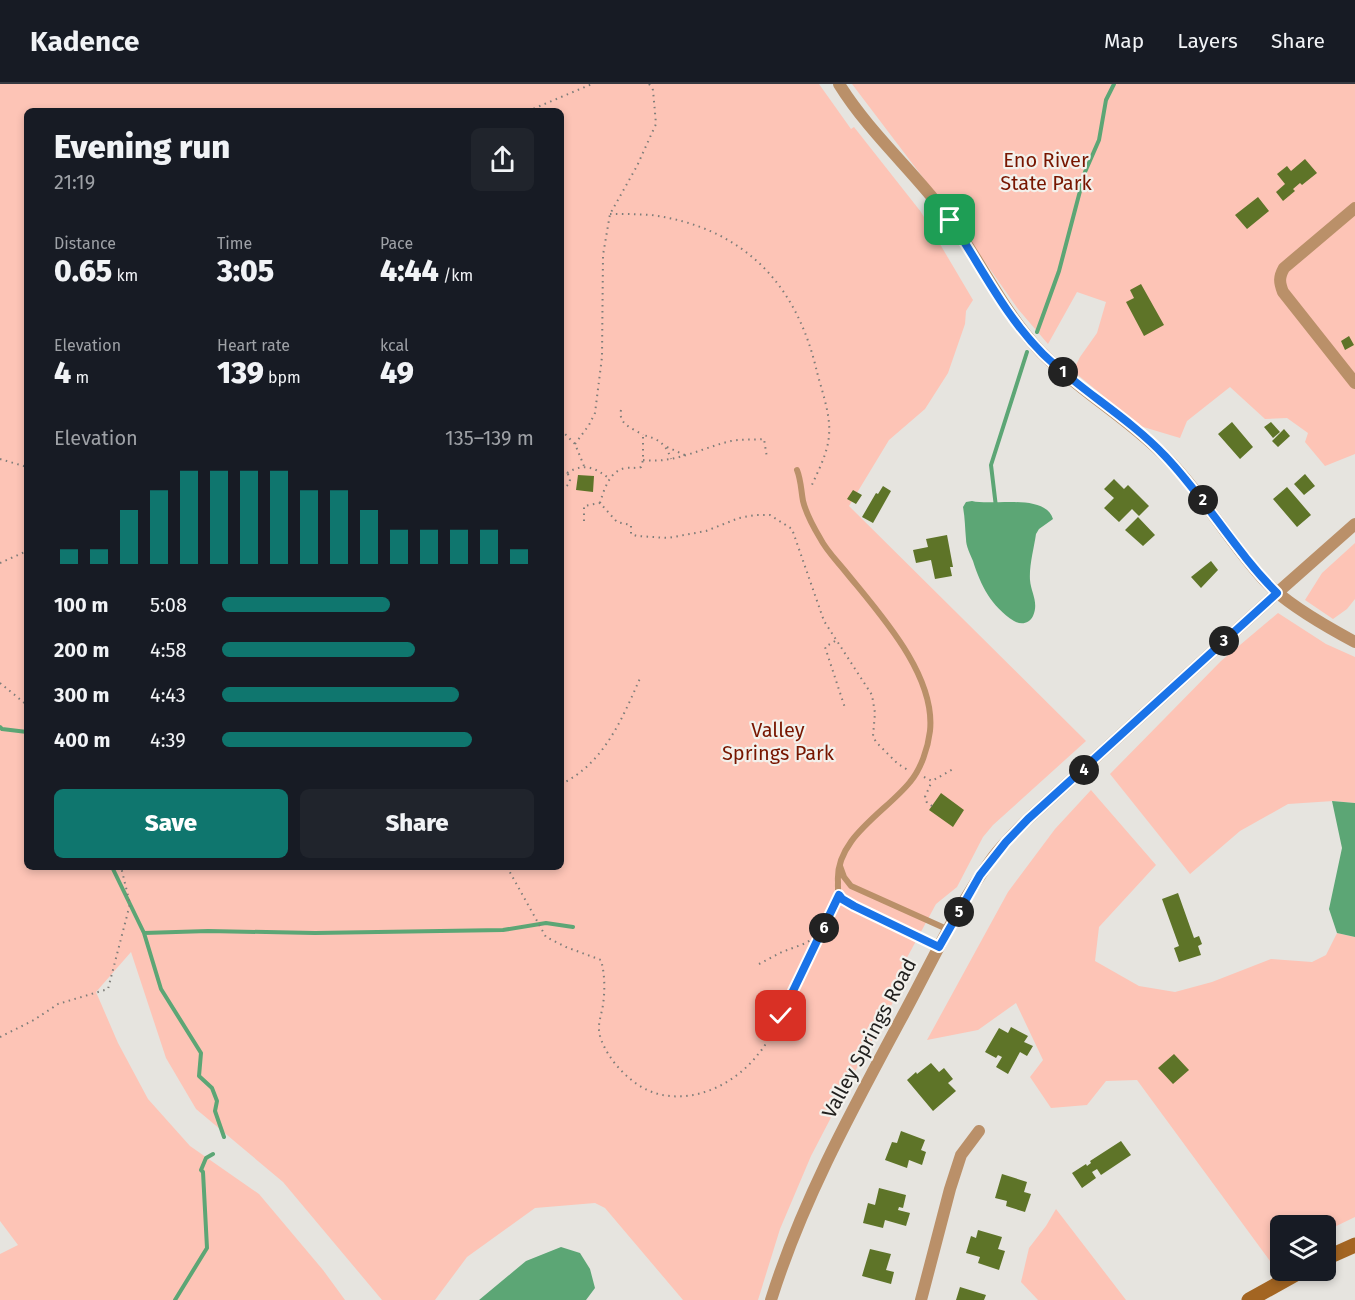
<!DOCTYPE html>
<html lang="en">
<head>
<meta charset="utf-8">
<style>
  body { margin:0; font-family:"Fira Sans",sans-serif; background:#20242c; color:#f1f3f6; height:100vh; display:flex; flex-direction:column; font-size:22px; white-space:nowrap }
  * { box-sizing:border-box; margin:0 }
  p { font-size:20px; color:#9ea1a6 }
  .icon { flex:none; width:33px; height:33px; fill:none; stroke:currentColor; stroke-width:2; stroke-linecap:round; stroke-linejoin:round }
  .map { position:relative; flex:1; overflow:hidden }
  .side { position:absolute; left:24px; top:24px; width:540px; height:762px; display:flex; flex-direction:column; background:#171b24; border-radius:9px; box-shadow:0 3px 9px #0003 }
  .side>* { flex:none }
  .fabs { position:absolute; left:1270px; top:1131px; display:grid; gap:12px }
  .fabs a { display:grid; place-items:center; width:66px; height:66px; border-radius:9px; background:#171b24; box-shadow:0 3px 9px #0003; font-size:30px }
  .pin { position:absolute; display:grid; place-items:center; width:51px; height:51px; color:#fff; margin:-26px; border-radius:12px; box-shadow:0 3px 9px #0006 }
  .km { position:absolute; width:30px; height:30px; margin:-15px; border-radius:50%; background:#222; color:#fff; font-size:16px; line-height:30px; text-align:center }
  .round { display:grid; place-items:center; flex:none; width:63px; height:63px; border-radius:9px; background:#20242c }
  .overview { display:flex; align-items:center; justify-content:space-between; height:102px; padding:0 30px }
  h1 { font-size:33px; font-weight:800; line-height:45px }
  .stats { display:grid; grid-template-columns:repeat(3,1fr); gap:9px; height:102px; padding:6px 30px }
  .stats div { display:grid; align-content:center }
  .stats b { font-size:30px; font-weight:800 }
  .stats small { font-size:16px; font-weight:400 }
  .stats p { font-size:16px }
  .chart { height:168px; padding:12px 30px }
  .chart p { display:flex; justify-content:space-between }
  .chart svg { width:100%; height:108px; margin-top:6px; stroke:#0f766e; stroke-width:6 }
  .action { display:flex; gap:12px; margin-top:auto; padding:12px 30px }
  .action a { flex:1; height:69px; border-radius:9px; background:#0f766e; color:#fff; font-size:24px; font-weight:800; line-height:69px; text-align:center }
  .action a+a { background:#20242c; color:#f1f3f6 }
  ul { padding:0 30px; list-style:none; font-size:20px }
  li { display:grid; grid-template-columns:96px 72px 1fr; align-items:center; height:45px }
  li i { height:15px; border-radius:8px; background:#0f766e }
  header { display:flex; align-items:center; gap:36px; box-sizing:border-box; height:84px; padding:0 30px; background:#171b24; border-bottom:2px solid #363941 }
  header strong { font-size:28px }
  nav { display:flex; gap:33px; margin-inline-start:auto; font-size:21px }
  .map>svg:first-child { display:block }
  .green { fill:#fdc4b6; fill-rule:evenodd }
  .water { fill:#5ca675 }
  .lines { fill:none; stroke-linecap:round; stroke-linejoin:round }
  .stream { stroke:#5ca675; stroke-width:4 }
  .building { fill:#5e7428 }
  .path { stroke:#7e7d79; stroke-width:2; stroke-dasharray:1.5 4.5; stroke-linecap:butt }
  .lane { stroke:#ba9069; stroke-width:6 }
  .street { stroke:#ba9069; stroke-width:12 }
  .secondary { stroke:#a36522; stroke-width:15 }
  .route-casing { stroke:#fff; stroke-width:12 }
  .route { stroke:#1a73e8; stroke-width:8 }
  .labels { text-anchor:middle; stroke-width:4.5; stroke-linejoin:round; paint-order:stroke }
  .park-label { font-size:20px; fill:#771600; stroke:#f3f1ec }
  .street-label { font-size:20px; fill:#201f1d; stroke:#f3f1ec }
</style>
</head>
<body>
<header>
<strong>Kadence</strong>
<nav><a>Map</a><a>Layers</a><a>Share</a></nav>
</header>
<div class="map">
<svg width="1355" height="1216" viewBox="0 0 1355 1216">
  <rect width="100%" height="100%" fill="#e6e4df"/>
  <path class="green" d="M0,0H819L851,45L854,43L921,128L973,216L966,227L965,240L948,289L925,325L889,356L849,422L1086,657L993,741L983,753L957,803L936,820L903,881V900L852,993L811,1072L780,1145L758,1216H683L605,1124L595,1119L535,1124L467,1173L435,1216H382L283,1098L196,1025L166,974L131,868L96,908L118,959L148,1015L190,1062L259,1110L323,1186L345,1216H0V1170L18,1161L0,1137ZM27,27H561V783H27Z
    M852,0H1355V370L1325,382L1305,358L1308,349L1287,334L1265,335L1230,303L1187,337L1180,354L1140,342L1073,287L1080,273L1097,249L1106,218L1077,208L1048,260L1018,225L959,141Z
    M1355,459V515L1347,525L1333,535L1305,516L1322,489Z
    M1278,529L1326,560L1355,573V719L1333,717L1288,720L1240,747L1190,790L1110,690L1221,577Z
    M1091,706L1156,781L1099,843L1095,877L1139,902L1175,908L1212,898L1271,875L1312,878L1326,871L1337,849L1355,853V1133L1326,1147V1142H1281V1171L1270,1177L1137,996L1106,997L1087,1021L1051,1024L1030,993L1043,976L1016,919L978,946L927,956L1008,808L1055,745Z
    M1056,1125L1126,1216H1038L1021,1198L1029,1164L1046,1142Z"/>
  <path class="water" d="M972,417C993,422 1045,409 1053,435L1039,445L1036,450C1034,464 1029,482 1030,496C1031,509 1039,518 1033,532C1029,540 1021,541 1014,537C991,522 981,502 973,477C970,470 966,462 966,455C965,444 965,434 963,423L966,418Z
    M1332,717L1355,719V853L1337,849L1329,825L1342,764Z
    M561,1163L580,1169L590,1185L595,1204L586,1216H479L526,1177Z"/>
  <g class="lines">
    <path class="stream" d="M1037,248L1059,187L1085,88L1099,56L1106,16L1114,0
      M996,423L991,381L1027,268
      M0,643L2,645L27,648
      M112,783L144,849L161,905L201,969L199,992L212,1004L217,1017L215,1027L224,1053
      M144,849L208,847L315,849L503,846L546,839L573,843
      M175,1216L207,1164L203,1088L201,1086L206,1074L213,1070"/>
  </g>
  <path class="building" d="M1305,75L1317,89L1302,101L1300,99L1293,105L1295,107L1283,117L1276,108L1285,100L1277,90L1287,82L1291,87Z
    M1258,113L1269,127L1247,145L1235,131Z
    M1141,200L1164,241L1144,252L1126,218L1134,214L1130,206Z
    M1349,252L1354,261L1345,266L1341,257Z
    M1232,338L1253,363L1240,375L1218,350Z
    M1271,338L1280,348L1273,354L1264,343Z
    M1284,345L1290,352L1278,363L1272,357Z
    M1305,390L1315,402L1304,411L1294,400Z
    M578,391L594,392L593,408L576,406Z
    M1114,395L1124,405L1128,401L1149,422L1139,432L1132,425L1119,438L1104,424L1114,414L1104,405Z
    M883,402L891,407L873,439L862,433L876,409L878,410Z
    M1287,403L1311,431L1297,443L1273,415Z
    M853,406L862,411L856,420L847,415Z
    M1138,433L1155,451L1143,462L1125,446Z
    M947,451L953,483H950L952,492L935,495L931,476L916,479L913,466L928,463L926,455Z
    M1211,477L1218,486L1201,504L1191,493Z
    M941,709L964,726L953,743L929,726Z
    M1178,809L1194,854L1199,852L1202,860L1198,862L1201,871L1179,878L1174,864L1179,862L1162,815Z
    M1011,943L1028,952L1024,958L1033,962L1027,972L1020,968L1008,990L996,983L1002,973L998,971L996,974L985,968L999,944L1008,949Z
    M1174,970L1189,986L1173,1000L1158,984Z
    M931,979L939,988L944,984L953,995L948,999L956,1007L933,1027L907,996L916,988L917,990Z
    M901,1047L925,1056L921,1066L926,1068L922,1081L909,1076L907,1084L885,1076L892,1058L897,1059Z
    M1121,1057L1131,1071L1101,1091L1097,1085L1092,1088L1096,1094L1082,1104L1072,1089L1086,1080L1087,1082L1091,1079L1090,1077Z
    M1002,1090L1027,1098L1024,1108L1031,1110L1025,1128L1006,1122L1007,1117L995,1114Z
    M879,1104L906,1111L903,1124L899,1123L898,1126L910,1129L906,1142L885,1136L883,1144L863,1139L868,1119L875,1121Z
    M978,1146L1002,1153L998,1165L1005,1167L999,1186L978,1179L980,1173L966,1169L971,1152L976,1154Z
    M870,1165L891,1170L886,1186L894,1188L891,1200L862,1192Z
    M960,1203L986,1211L984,1216H956Z"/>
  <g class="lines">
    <path class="path" d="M528,27L592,0
      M610,130C623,130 637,130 651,131C741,143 795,197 816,284C821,305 831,330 829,351C828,369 818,387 811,403
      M621,326C618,341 633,344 643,351
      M561,346L575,360L584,382
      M575,360L589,341L595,329L602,273L603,171L610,130L637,82L656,40L653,6L649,0
      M667,363L687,372
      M0,375L27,383
      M643,376C675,380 701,364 731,357C741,355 753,356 764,355L767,374
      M561,387L567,389
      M567,389C585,378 595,384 610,395
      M561,404C569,403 573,396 567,389
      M600,419C604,405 610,386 626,384C632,383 636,385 641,383L643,376V351C659,355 666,360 671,375
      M584,437V422L600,419L617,438L631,441V450L637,452L668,454L706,447L739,434L755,431H770L792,445L824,537L872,611L875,629L873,652L876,658L898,680L908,686
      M0,479L27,467
      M835,557L825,563L845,624
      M0,599L27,621
      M924,693L932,697L953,685
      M561,700C604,680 623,633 641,592
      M932,722L927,719L925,713L932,697
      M507,783L546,853L566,863L601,876C605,891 605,906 603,921C601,933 597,941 600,952C607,976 632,1002 655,1009C693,1021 736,1000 759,969C765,963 769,953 773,946C791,914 805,880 822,848
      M759,880L782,868L806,859L822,848L835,822
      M0,953L34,936L58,920L108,905L130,820L121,783"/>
    <path class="lane" d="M797,386C801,396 801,406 803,417C806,429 814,444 820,454C826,466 836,476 845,487C878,528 936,590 930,647C928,664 921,685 910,698C886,728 835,754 838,798C838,803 837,811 842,815C845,818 850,820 854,822L939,863
      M840,782L844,793L851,802L949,846"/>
    <path class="street" d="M839,0C870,50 916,89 951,137C982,180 1004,229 1041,268C1078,306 1125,332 1163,370C1202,409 1228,457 1265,497C1286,520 1327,543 1355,558
      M1355,124L1284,184C1279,193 1279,198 1283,208L1355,299
      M771,1216C802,1117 852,1026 901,935C929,884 957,822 991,776C1002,761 1015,748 1028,735L1277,509L1355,440
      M921,1216L950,1105L961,1071L979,1047"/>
    <path class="secondary" d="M1326,1174L1355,1161
      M1249,1216L1303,1186"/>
  </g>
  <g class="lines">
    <defs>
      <path id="route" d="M781,932L839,811L842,815L854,822L939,863L980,791L1006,758L1028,735L1277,509C1235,467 1206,415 1165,372C1128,333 1081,307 1043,270C1004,231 980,180 950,136"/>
    </defs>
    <use href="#route" class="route-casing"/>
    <use href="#route" class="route"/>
  </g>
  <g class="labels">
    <g class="park-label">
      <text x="1046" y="83">Eno River<tspan x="1046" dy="23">State Park</tspan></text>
      <text x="778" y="653">Valley<tspan x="778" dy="23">Springs Park</tspan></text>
    </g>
    <g class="street-label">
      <text transform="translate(869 954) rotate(-62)" y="7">Valley Springs Road</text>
    </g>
  </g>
</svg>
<div class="fabs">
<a><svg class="icon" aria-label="layers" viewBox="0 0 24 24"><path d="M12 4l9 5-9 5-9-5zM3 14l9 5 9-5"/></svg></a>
</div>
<div class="pin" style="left:950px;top:136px;background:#1e9e55"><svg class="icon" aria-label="arrive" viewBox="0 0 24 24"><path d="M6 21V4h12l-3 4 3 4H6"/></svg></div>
<div class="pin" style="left:781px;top:932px;background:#d93025"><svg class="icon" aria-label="check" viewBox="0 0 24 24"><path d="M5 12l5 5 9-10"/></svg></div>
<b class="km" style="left:1063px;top:288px">1</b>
<b class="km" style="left:1203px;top:416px">2</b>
<b class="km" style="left:1224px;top:557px">3</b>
<b class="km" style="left:1084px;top:686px">4</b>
<b class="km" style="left:959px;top:828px">5</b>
<b class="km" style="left:824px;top:844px">6</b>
<section class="side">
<div class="overview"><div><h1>Evening run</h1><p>21:19</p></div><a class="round"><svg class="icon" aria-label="share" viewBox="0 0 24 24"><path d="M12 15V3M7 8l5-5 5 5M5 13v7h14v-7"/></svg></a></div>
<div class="stats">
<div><p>Distance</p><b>0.65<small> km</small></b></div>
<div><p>Time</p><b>3:05</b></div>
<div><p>Pace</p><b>4:44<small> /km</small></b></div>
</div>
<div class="stats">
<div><p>Elevation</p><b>4<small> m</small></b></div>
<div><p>Heart rate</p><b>139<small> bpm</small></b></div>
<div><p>kcal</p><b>49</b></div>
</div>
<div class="chart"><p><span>Elevation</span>135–139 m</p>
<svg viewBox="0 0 160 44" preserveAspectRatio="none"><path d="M5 44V38M15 44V38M25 44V22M35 44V14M45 44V6M55 44V6M65 44V6M75 44V6M85 44V14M95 44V14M105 44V22M115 44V30M125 44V30M135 44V30M145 44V30M155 44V38"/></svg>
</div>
<ul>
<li><b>100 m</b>5:08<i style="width:54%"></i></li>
<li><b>200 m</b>4:58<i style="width:62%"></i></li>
<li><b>300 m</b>4:43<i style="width:76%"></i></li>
<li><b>400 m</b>4:39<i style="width:80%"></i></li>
</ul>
<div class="action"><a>Save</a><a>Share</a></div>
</section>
</div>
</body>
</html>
